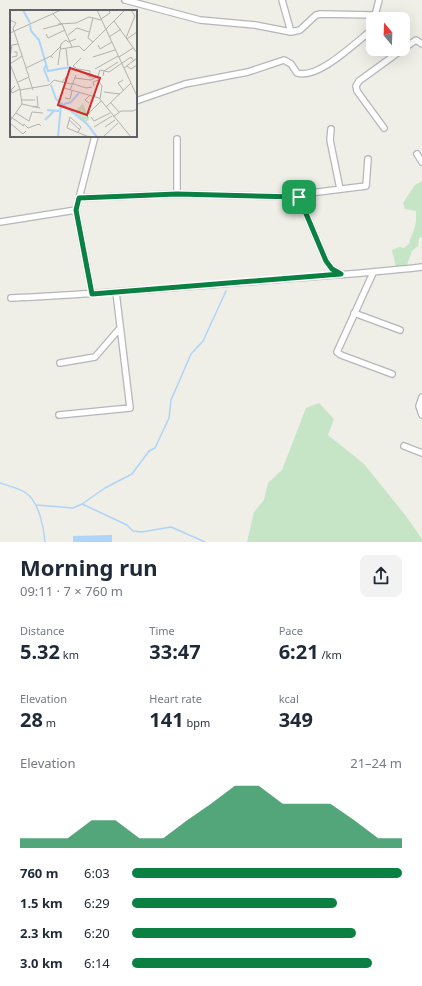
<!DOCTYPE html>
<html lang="en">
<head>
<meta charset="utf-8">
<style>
  body { margin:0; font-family:"Noto Sans",sans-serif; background:#f2f2f3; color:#1f2937; height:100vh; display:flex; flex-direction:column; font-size:15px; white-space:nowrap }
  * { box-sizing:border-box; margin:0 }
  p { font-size:13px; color:#747a83 }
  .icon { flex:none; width:22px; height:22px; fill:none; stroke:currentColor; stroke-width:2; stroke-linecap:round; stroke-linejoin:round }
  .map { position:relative; height:542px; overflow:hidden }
  .details { display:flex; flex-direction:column; background:#fff; flex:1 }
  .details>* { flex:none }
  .needle { width:26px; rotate:341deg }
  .fabs { position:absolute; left:366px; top:12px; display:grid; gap:8px }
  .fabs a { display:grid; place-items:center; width:44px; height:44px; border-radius:8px; background:#fff; box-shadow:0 4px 16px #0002; font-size:20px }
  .pin { position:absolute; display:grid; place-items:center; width:34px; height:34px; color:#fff; margin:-17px; border-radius:8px; box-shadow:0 2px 6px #0006 }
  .round { display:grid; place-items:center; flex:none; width:42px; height:42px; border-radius:8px; background:#f2f2f3 }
  .overview { display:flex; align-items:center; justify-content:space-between; height:68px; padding:0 20px }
  h1 { font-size:22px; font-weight:700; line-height:30px }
  .metrics { display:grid; grid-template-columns:repeat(3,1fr); gap:6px; height:68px; padding:4px 20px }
  .metrics div { display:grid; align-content:center }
  .metrics b { font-size:20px; font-weight:700 }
  .metrics small { font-size:11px; font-weight:400 }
  .metrics p { font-size:11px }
  .chart { height:112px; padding:8px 20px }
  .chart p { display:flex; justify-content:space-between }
  .chart svg { width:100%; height:72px; margin-top:4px; fill:#0b8043; opacity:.7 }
  ul { padding:0 20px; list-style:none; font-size:13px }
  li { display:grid; grid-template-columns:64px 48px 1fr; align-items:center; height:30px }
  li i { height:10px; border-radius:5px; background:#0b8043 }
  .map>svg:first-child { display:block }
  .green { fill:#c6e5c7 }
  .water { fill:#add5f9 }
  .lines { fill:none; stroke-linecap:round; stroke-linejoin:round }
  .stream { stroke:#add5f9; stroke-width:1.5 }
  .street-casing { stroke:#b4b6ba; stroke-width:8 }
  .street { stroke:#fff; stroke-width:5.5 }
  .route-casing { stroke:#fff; stroke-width:8 }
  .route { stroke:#0b8043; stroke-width:5 }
  .inset-river { fill:none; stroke:#add5f9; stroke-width:2 }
  .inset-road { fill:none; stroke:#b1b2af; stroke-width:1 }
  .view { fill:#d62828; fill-opacity:0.15; stroke:#d62828; stroke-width:2 }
  .inset-edge { fill:none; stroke:#5e6166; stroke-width:2 }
</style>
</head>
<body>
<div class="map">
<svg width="422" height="542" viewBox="0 0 422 542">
  <rect width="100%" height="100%" fill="#efeee7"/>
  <path class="green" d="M422,181V237L419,238L418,246L412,251L406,268H396L392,250L399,247L404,248L409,244C413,229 417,229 416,211L405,209L403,203L415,185Z
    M319,403L334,419L328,435L364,464L406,516L422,539V542H247L254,512L264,500L268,483L282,470L306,408Z"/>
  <path class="water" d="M112,535V542H73V536Z"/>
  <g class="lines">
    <path class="stream" d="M0,483C8,486 19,488 26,493C39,502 44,528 45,542
      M82,504L105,488L132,474L149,451L155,448L169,418L171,400L191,354L203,341L226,291
      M36,505L73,508L82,504L127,525L133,531L141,532L171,527L205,542"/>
    <defs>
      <path id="street" d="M125,0L200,20L255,25L291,32L300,30L316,15L321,14L375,15
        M282,0L291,32
        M374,19L379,0
        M403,49L416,40L422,44
        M136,101L185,84L248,72L284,60L291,64L297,73C318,80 356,42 373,29
        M384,128L357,91L356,86L359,81L403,49
        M331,129L330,140L340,189
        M417,154L422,162
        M177,194V139
        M299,197L326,261L332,269L341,274
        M79,198L177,194L299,197L302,194L366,186L368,159
        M0,222L76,210
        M373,273L337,352L341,355L392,374
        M92,294L76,210L95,136
        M11,298C98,294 185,287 271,280C322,276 372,273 422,267
        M354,313L400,330
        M60,363L95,357L120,328
        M422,397L419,406L422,415
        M59,415L130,408L116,292
        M404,446L422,453"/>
    </defs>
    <use href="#street" class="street-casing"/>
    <use href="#street" class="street"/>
  </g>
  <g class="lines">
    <defs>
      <path id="route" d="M177,194L299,197L326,261L332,269L341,274L92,294L76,210L79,198Z"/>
    </defs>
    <use href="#route" class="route-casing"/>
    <use href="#route" class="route"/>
  </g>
  <g transform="translate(10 10)">
    <rect width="127" height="127" fill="#efeee7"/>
    <path d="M73,93L79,109L76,113L64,103Z" fill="#c6e5c7"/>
    <path class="inset-river" d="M13,0L20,13M20,15L21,21L29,30L38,61L61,57M36,55L34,59L39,72M41,75L46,89L77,114L87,127M54,94L61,92L69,83M37,100L49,101M35,110L44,101M48,127L51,94"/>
    <path class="inset-road" d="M87,0L127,86M43,4L52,14L62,37M91,9L100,3L99,0M0,10L6,13L3,18L19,67L8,72M104,11L127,43M48,14L66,13L79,7L91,10M33,19L52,14M0,23L51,0M36,24L38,28L55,20M58,25L67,18L79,22M99,27L111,19M116,28L125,6L121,0M117,29L127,22M83,32L78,28L83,8M88,35L90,39L102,32M51,39L69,36L74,41L115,0M56,39L58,56M2,47L7,46V42H4M83,47L105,40M109,47L123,38M0,48L2,35L8,34M43,48L41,46L51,36M71,48L63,56L80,67H86M0,54L10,79L12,94L0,111M0,54L12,46M48,55L51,34L56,30L58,32L66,29M117,56L121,59L127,55M16,58L41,46M114,58L127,48M68,59L80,61V67M85,59L108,46M93,66L94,61L108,52M56,67L52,72L61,74M19,68L23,80M65,68L81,70L88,66L90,60L99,62L121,47L123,50M113,70L108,73L114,81M61,73L76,78L82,77M5,76L1,80L2,83L10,79M84,76L83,72L88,70L92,76L90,89M54,78L89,88L121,127M10,80L39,75L44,70L52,72M60,80L66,65M94,82L110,84M55,88L60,89L62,81M12,90H25M79,93L75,90L80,85M101,93L109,102M12,94L30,98M23,97L28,96L27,86M96,97L121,73M6,103L19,111L22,102L33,103M1,107L14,116M81,107L84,111L100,103M103,107L111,101H123L127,99M78,108L77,105L91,91M59,110L70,120M0,113L13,124L16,121M13,116L14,114L18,118L29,114L31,116M84,117L102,106M95,117L105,110M68,122L71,117L60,107L57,118L79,127M93,127L108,113"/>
    <path class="view" d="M60,58L90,68L77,105L48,95Z"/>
    <rect width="127" height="127" class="inset-edge"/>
  </g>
</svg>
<div class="fabs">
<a><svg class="needle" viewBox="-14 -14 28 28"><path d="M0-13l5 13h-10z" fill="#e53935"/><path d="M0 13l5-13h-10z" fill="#747a83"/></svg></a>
</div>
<div class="pin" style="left:299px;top:197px;background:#1e9e55"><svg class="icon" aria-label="arrive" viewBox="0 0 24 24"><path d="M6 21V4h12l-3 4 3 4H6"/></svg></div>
</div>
<section class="details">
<div class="overview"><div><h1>Morning run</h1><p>09:11 · 7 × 760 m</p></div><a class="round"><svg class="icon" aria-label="share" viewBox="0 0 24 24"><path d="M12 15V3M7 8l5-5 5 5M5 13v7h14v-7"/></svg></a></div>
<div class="metrics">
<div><p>Distance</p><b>5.32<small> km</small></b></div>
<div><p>Time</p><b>33:47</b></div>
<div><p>Pace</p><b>6:21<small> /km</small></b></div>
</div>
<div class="metrics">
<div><p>Elevation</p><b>28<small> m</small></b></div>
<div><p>Heart rate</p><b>141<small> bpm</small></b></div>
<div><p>kcal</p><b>349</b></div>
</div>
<div class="chart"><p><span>Elevation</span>21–24 m</p>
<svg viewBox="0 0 160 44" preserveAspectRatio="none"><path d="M0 44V38L10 38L20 38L30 27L40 27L50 38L60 38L70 27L80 17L90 6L100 6L110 17L120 17L130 17L140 27L150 38L160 38V44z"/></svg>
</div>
<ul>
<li><b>760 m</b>6:03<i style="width:100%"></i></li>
<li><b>1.5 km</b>6:29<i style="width:76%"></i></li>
<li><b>2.3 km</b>6:20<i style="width:83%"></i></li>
<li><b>3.0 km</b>6:14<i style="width:89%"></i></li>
</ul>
</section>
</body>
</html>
